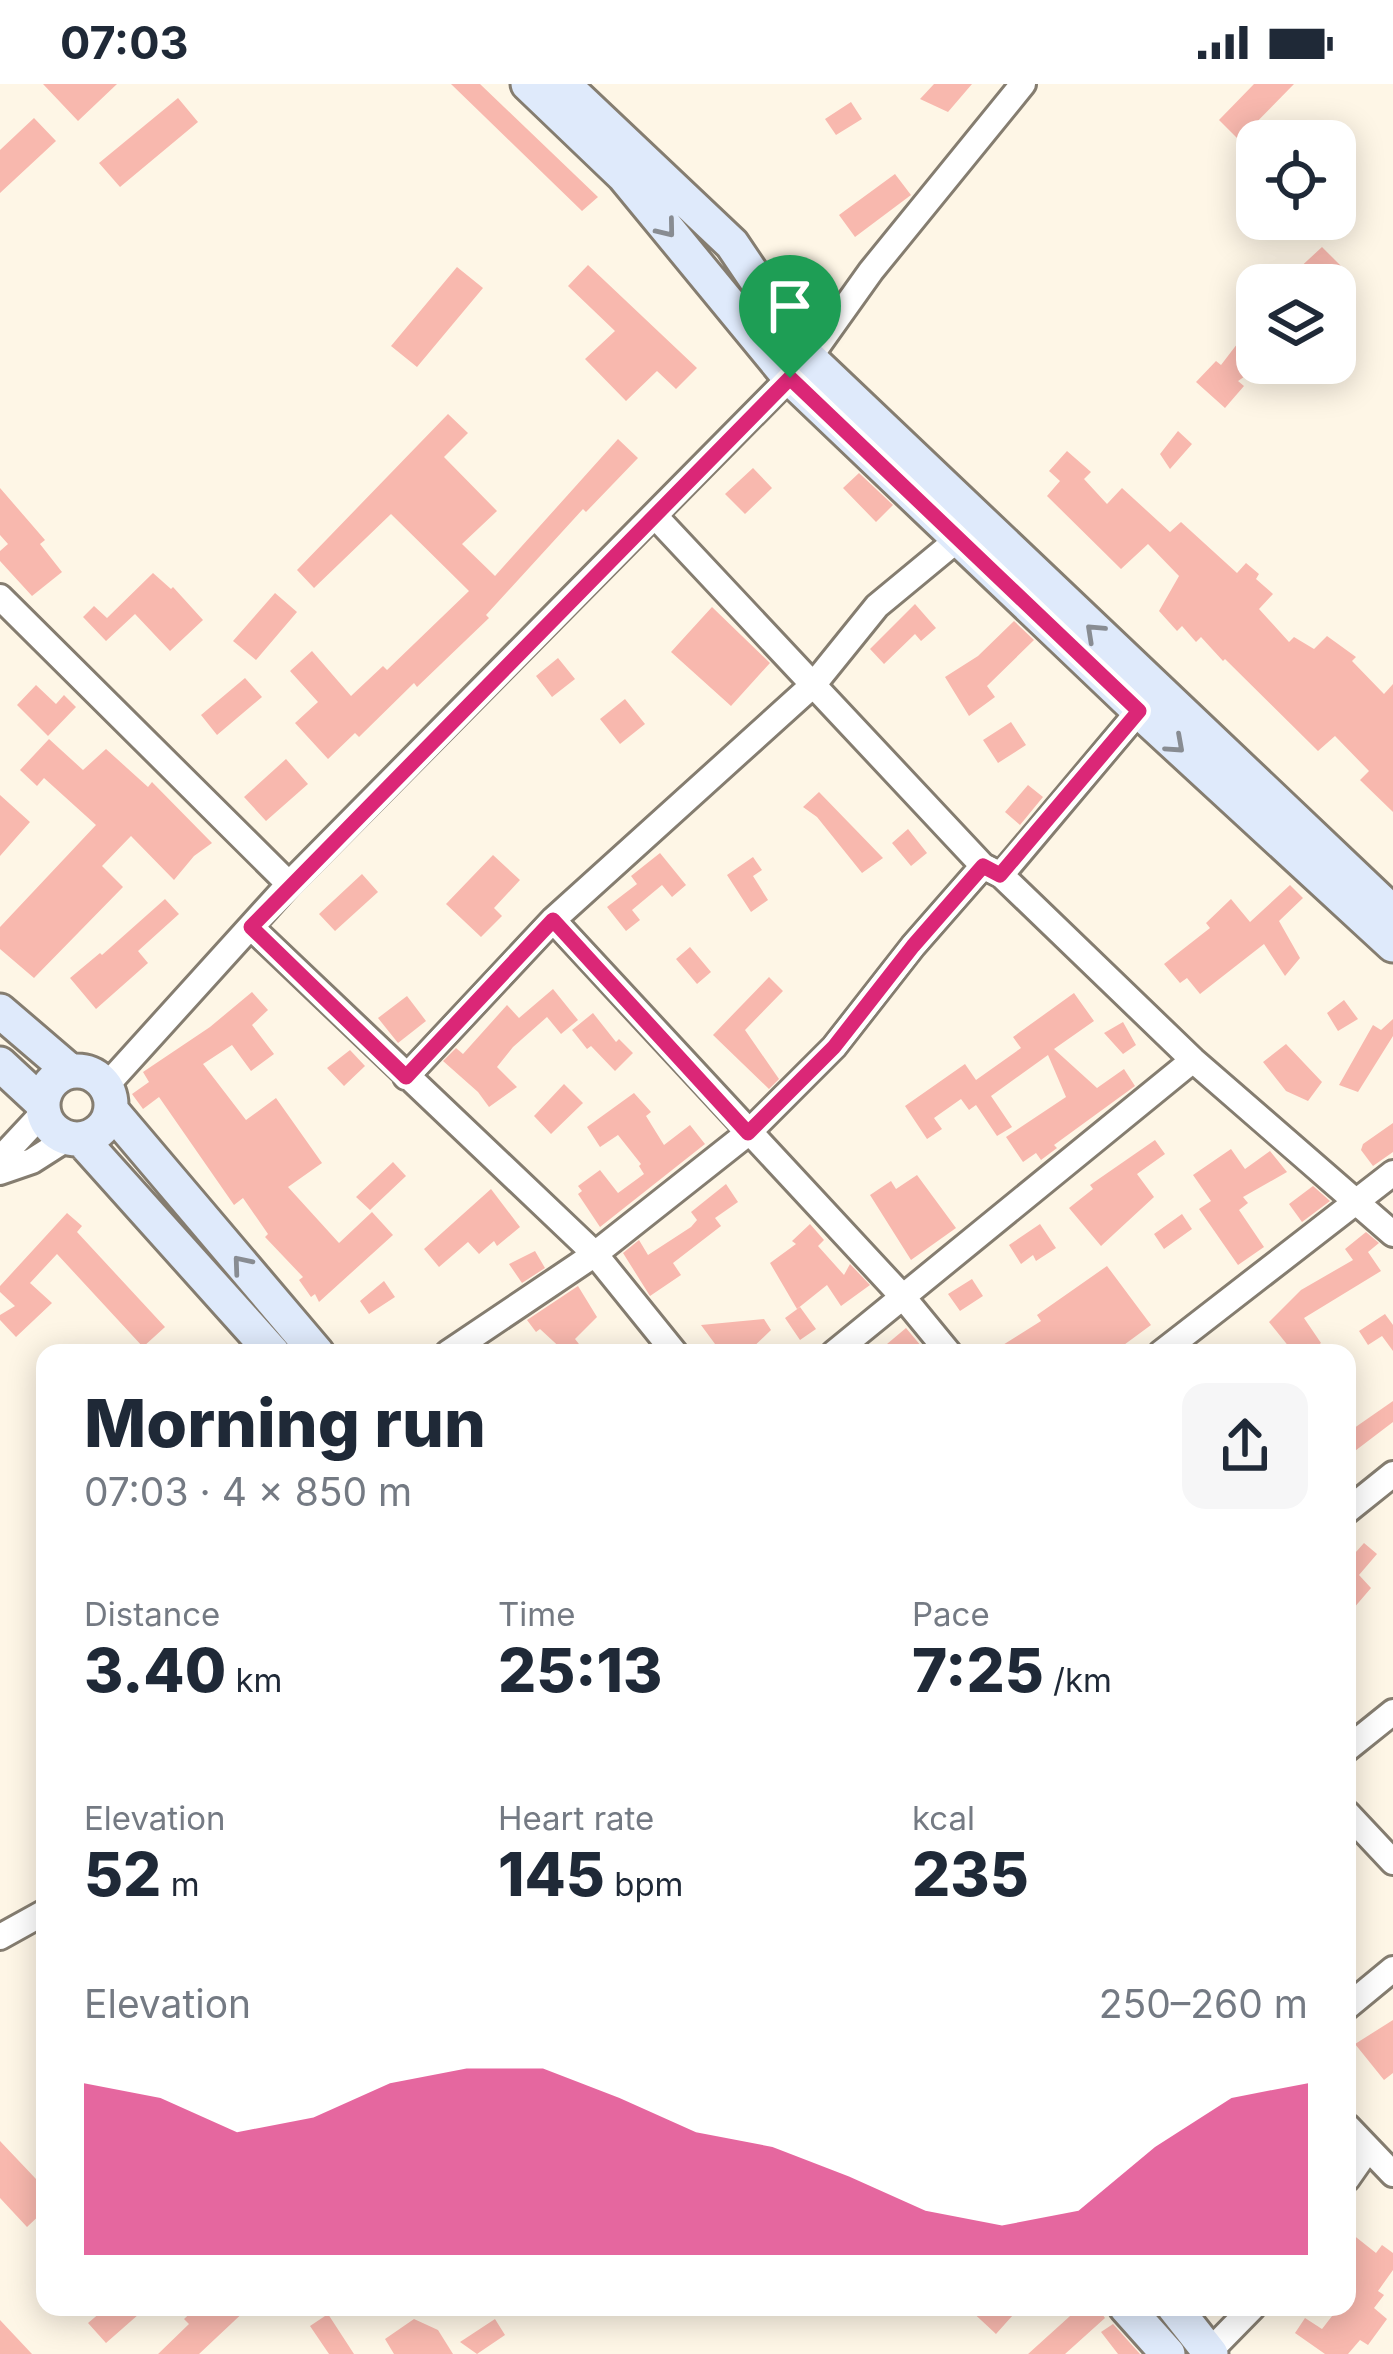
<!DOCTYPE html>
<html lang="en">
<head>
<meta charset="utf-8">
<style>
  body { margin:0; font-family:Inter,sans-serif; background:#f6f6f7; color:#1f2937; height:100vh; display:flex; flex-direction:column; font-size:45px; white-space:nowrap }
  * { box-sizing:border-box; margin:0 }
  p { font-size:39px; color:#747a83 }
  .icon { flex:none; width:66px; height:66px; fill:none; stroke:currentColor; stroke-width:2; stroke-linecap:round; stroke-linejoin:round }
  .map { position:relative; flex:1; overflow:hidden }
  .details { position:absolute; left:36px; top:1260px; width:1320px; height:972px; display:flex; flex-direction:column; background:#fff; border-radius:24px; box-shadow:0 6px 30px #0003 }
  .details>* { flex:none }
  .controls { position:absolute; left:1236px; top:36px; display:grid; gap:24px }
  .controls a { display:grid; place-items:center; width:120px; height:120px; border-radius:24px; background:#fff; box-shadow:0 6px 30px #0003; font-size:60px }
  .pin { position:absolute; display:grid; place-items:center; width:102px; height:102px; color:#fff; margin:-123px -51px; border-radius:50% 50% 50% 0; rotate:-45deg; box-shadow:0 0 12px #0007 }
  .pin .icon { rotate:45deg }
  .round { display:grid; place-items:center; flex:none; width:126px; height:126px; border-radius:24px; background:#f6f6f7 }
  .headline { display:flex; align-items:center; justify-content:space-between; height:204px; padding:0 48px }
  h1 { font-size:66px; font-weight:800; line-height:90px }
  .stats { display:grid; grid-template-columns:repeat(3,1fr); gap:18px; height:204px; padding:12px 48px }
  .stats div { display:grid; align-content:center }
  .stats b { font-size:60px; font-weight:800 }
  .stats small { font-size:33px; font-weight:400 }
  .stats p { font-size:33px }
  .chart { height:336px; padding:24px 48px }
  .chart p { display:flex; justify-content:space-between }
  .chart svg { width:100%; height:216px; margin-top:12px; fill:#db2777; opacity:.7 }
  .status { display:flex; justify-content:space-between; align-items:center; height:84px; padding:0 60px; background:#fff; direction:ltr }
  .status svg { height:33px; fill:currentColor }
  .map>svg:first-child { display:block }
  .building { fill:#f8b8ae }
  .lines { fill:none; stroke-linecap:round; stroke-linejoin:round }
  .street-casing { stroke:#857d70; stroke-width:30 }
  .secondary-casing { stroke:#857d70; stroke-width:39 }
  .street { stroke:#fff; stroke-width:24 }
  .secondary { stroke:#dfeafb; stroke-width:33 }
  .oneway { stroke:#888c92 }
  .route-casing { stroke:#fff; stroke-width:24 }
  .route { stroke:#db2777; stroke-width:15 }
</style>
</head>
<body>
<div class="status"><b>07:03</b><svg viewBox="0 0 49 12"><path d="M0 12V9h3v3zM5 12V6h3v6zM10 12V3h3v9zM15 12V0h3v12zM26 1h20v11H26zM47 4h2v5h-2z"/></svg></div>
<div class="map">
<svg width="1393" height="2270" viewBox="0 0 1393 2270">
  <rect width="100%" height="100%" fill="#fef6e6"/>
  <path class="building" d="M43,0H117L78,37Z
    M451,0H480L598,113L582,127Z
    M934,0H972L948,28L920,15Z
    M1254,0H1294L1239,56L1219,36Z
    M178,14L198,38L120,103L99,79Z
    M851,18L862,35L836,51L825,35Z
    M34,34L56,57L0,109V66Z
    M895,90L911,111L855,153L839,131Z
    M1322,163L1347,188L1333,201H1308L1295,188Z
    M588,181L697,284L676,305L657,287L626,317L585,275L615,247L568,202Z
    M457,183L483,204L417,283L391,262Z
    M1244,251L1257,260V284L1238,297L1244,302L1225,324L1196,298L1216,277L1221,281Z
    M448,330L468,349L444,373L497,427L462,460L495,492L618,355L638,374L586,428L583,425L486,531L489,534L417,603L414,599L359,653L355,649L328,675L295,639L318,618L290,587L312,567L351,612L383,582L387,586L469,507L391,430L314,504L297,486Z
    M1178,347L1192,360L1170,385L1160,370Z
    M1067,367L1091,388L1084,395L1107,420L1122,404L1170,448L1181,438L1237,489L1246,479L1259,490L1256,495L1273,510L1259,525L1289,558L1294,553L1314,565L1327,552L1356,573L1352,577L1384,610L1393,600V728L1360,696L1369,687L1335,652L1318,667L1225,575L1223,577L1201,553L1196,558L1182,542L1177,547L1159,527L1179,492L1148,460L1121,485L1047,412L1060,397L1049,387Z
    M753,384L772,404L745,430L725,410Z
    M859,389L893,421L876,438L843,404Z
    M0,404L45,456L40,460L62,488L32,512L0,477V467L8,460L0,451Z
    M153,489L171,505L173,503L203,536L170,567L135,530L106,557L83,533L94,522L107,534Z
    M275,509L297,528L256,576L233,557Z
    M915,520L936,544L921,557L915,550L884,580L870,565Z
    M712,523L770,579L731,622L671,568Z
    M1014,537L1034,556L987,602L995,613L969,632L945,593L978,572Z
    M558,574L575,595L552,613L536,592Z
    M245,594L262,613L217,651L201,631Z
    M36,601L56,620L64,611L76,623L48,652L17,621Z
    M625,615L645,640L620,660L600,635Z
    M1011,638L1026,661L998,679L983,656Z
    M49,655L83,686L106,665L148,703L152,698L212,759L194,772L174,796L131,752L102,782L123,803L34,894L0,865V843L96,741L44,694L37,702L20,686Z
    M286,675L308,700L266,737L244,713Z
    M1028,701L1043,713L1020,741L1005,728Z
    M819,708L883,774L862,789L817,733L803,723Z
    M0,711L30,738L0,772Z
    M908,745L927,769L911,782L892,759Z
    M660,769L686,801L672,813L662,801L632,826L640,836L626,847L607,823L637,800L631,792Z
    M493,771L520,796L494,824L502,832L481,853L446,820Z
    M753,773L762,786L753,792L768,816L751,828L727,791Z
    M362,790L378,808L335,847L319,830Z
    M1290,801L1303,814L1279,837L1300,874L1285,892L1264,860L1200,910L1187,894L1180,899L1164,880L1210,844L1206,839L1231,815L1250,838Z
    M165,815L179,830L138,867L148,879L96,925L70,894L100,869L102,871Z
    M690,863L711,888L697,900L676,875Z
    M769,893L783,907L745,946L779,995L769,1005L713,951Z
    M553,905L578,936L561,950L547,933L513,963L497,983L517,1003L489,1023L478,1008L443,977L456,964L463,970L507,921L519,934Z
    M252,908L268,926L252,941L274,970L251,987L232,961L203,980L246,1036L276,1014L322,1079L288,1103L339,1159L372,1128L393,1151L319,1218L315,1210L311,1213L299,1196L303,1193L265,1153L268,1150L243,1114L234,1121L159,1013L143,1025L132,1010L149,998L143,988L210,943Z
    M1074,909L1094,937L1054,965L1097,1004L1124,985L1135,1002L1054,1061L1057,1064L1041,1076L1036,1069L1023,1078L1006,1053L1066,1013L1048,971L991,1012L1012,1043L997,1052L976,1021L969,1026L961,1015L934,1034L942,1045L927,1055L905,1022L965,980L976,996L1021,964L1013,953Z
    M407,912L426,937L398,959L378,934Z
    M1344,916L1358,935L1338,947L1327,929Z
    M593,929L616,958L619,955L633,969L615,987L591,962L587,965L572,946Z
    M1393,935V952L1358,1008L1339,1001L1373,941L1381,946Z
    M1123,938L1136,961L1123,970L1104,949Z
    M1286,960L1322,998L1308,1017L1286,1007L1263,978Z
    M350,966L365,982L344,1002L327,984Z
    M564,1000L583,1019L551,1050L534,1032Z
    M634,1009L651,1028L646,1032L664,1061L690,1041L705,1060L600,1143L578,1110L582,1107L578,1102L600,1086L618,1109L644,1090L639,1082L641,1080L618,1051L600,1063L587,1043Z
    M1393,1039V1068L1373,1082L1361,1066L1363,1060Z
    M1155,1056L1165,1070L1137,1090L1154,1113L1101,1162L1069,1124L1093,1105L1090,1101Z
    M1231,1065L1245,1085L1270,1067L1287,1088L1243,1113L1248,1119L1239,1126L1264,1163L1238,1181L1199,1125L1211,1117L1193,1091Z
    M393,1078L406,1092L370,1126L356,1113Z
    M917,1091L956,1144L911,1176L870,1111L891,1097L896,1105Z
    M726,1100L738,1118L715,1134L721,1142L673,1179L681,1191L650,1212L623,1169L639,1156L648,1171L691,1143L697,1136L691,1128Z
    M1313,1102L1330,1117L1302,1138L1289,1120Z
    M491,1105L520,1143L497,1162L494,1157L479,1170L468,1158L439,1183L424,1165Z
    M67,1129L82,1142L77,1148L165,1243L143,1263L57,1170L30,1199L52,1219L16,1253L0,1236V1231L15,1222L0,1208V1202Z
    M1182,1130L1192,1145L1164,1165L1154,1150Z
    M810,1140L824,1156L818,1162L844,1191L850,1180L870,1201L841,1222L827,1201L797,1225L770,1179L796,1160L792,1157Z
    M1040,1140L1056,1164L1036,1177L1033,1171L1021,1180L1009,1161Z
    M1366,1148L1379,1159L1368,1168L1381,1187L1304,1234L1321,1259L1309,1269H1294L1269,1238L1301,1206L1353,1176L1345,1165Z
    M535,1167L545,1184L522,1199L509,1180Z
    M1107,1182L1151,1241L1113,1269H990L1041,1237L1037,1231Z
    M972,1195L983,1212L960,1227L948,1210Z
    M384,1197L395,1213L369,1230L360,1217Z
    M578,1202L597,1233L575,1255L586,1269H566L540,1245L536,1248L527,1236Z
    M800,1223L816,1245L800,1256L785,1234Z
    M1385,1230L1393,1241V1267L1382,1252L1368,1261L1359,1247Z
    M764,1235L771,1246L747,1269H702L715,1260L701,1241Z
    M906,1244L927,1269H895L887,1260Z
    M1393,1317V1338L1347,1373V1349Z
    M1364,1459L1377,1470L1359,1491L1371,1504L1347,1532V1478Z
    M1393,1936V1989L1384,1996L1355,1960Z
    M0,2057L36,2095L45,2086V2126L27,2143L0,2114Z
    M1347,2146L1376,2169L1382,2161L1393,2169V2186L1378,2207L1384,2211L1374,2224L1387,2235L1368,2261L1360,2256L1348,2270H1325L1295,2249L1305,2234L1322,2245L1339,2223H1347Z
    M107,2223H147L106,2259L88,2239Z
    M197,2223H249L199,2270H158L189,2240L184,2235Z
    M967,2223H1005L1013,2231L996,2250Z
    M1080,2223H1097L1105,2234L1065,2270H1028Z
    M328,2230L354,2270H329L310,2242Z
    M414,2235L438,2246L453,2270H394L385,2255Z
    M495,2235L505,2251L477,2270L460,2258Z
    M0,2236L32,2270H0Z
    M1113,2240L1140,2270H1118L1101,2248Z"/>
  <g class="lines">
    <defs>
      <path id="street" d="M654,431L983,782L1001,791L1193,976L1393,1150
        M0,513L289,800
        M1001,791L1139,627
        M553,836L903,1213L949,1269
        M251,843L595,1170L675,1269
        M406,993L553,836L814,600L877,522L958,455
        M106,1002L289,800L809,274L871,187L1023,0
        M0,1075L43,1029
        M0,1088L32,1077L68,1054
        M448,1269L595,1170L748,1049L834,963L913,862L983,782
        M834,1269L1193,976
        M1161,1269L1393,1089
        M1347,1427L1393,1390
        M1347,1665L1393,1628
        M1347,1729L1393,1778
        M0,1853L45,1828
        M1347,1923L1393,1885
        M1347,2042L1393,2090
        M1347,2095L1368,2065
        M1209,2268L1253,2223"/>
      <path id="secondary" d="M528,0L624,92L790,294L1139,627L1393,861
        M563,0L732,160L809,274L1393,829
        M0,927L70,987
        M0,980L42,1019
        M43 1021a34 34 0 1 1 68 0a34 34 0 1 1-68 0Z
        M111,1026L317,1269
        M81,1055L273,1269
        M1126,2223L1168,2270
        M1174,2223L1211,2270"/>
    </defs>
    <use href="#street" class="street-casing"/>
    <use href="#secondary" class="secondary-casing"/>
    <use href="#street" class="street"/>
    <use href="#secondary" class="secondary"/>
  </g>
  <defs><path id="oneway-chevron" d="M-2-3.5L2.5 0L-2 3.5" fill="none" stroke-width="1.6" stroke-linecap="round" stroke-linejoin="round" transform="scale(3)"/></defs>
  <g class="oneway">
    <use href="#oneway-chevron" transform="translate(667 145) rotate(51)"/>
    <use href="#oneway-chevron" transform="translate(1094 548) rotate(-137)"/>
    <use href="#oneway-chevron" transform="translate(1176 661) rotate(42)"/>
    <use href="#oneway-chevron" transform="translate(241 1180) rotate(-130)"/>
  </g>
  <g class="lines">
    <defs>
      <path id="route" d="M790,294L1139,627L1000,791L983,782L913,862L834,963L748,1049L553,836L406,993L251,843Z"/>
    </defs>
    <use href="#route" class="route-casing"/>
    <use href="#route" class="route"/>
  </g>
</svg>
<div class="controls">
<a><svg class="icon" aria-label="locate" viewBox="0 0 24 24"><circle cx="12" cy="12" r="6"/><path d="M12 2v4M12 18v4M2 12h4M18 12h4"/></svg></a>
<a><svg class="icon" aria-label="layers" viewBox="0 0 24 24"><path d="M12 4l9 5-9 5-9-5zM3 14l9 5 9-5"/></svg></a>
</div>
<div class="pin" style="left:790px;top:294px;background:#1e9e55"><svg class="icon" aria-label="arrive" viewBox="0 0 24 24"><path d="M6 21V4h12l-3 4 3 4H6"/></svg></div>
<section class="details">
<div class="headline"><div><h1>Morning run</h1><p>07:03 · 4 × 850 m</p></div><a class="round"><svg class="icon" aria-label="share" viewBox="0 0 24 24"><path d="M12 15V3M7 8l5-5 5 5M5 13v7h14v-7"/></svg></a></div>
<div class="stats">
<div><p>Distance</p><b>3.40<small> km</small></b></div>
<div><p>Time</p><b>25:13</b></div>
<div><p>Pace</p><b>7:25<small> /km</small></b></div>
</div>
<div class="stats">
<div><p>Elevation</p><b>52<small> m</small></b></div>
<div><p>Heart rate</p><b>145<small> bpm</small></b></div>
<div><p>kcal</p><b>235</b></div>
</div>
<div class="chart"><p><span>Elevation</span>250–260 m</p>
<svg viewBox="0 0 160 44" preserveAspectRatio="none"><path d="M0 44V9L10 12L20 19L30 16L40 9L50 6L60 6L70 12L80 19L90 22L100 28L110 35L120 38L130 35L140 22L150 12L160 9V44z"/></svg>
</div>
</section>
</div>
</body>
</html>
